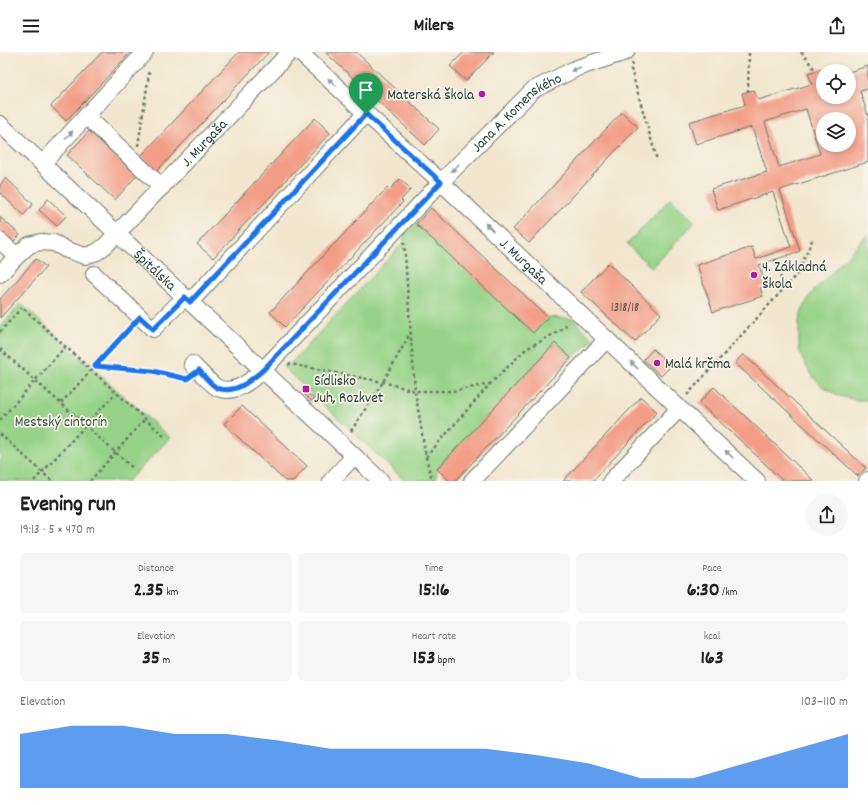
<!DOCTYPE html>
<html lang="en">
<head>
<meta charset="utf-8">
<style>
  body { margin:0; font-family:Dekko,sans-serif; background:#f6f6f6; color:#202124; height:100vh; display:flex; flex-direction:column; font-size:15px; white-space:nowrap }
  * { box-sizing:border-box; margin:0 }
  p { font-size:13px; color:#757577 }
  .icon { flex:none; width:22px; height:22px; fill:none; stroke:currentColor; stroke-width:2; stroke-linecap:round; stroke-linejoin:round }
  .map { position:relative; height:429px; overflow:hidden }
  .drawer { display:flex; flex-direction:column; background:#fff; flex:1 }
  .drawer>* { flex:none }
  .tools { position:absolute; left:816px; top:12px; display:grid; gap:8px }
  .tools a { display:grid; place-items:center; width:40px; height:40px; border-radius:50%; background:#fff; box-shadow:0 2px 6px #0003; font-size:20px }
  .pin { position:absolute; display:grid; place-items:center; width:34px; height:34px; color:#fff; margin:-41px -17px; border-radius:50% 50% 50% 0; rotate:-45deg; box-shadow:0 0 4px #0007 }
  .pin .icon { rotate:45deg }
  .round { display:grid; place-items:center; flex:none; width:42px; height:42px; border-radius:21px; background:#f6f6f6 }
  .summary { display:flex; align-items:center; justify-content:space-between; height:68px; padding:0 20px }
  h1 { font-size:22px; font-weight:700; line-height:30px }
  .metrics { display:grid; grid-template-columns:repeat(3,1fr); gap:6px; height:68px; padding:4px 20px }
  .metrics div { display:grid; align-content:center; border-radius:6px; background:#f6f6f6; text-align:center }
  .metrics b { font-size:20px; font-weight:700 }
  .metrics small { font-size:11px; font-weight:400 }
  .metrics p { font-size:11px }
  .chart { height:112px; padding:8px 20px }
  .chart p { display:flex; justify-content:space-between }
  .chart svg { width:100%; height:72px; margin-top:4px; fill:#1a73e8; opacity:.7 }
  header { display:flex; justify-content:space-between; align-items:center; height:52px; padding:0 20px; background:#fff; font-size:18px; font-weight:700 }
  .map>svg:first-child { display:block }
  .green { fill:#96d388; stroke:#5a885e }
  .building { fill:#f39d87; fill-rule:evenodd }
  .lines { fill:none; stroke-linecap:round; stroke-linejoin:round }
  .minor-casing { stroke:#69786a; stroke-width:18 }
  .path { stroke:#69786a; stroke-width:2.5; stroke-dasharray:3 3; stroke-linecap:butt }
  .minor { stroke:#fff; stroke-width:16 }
  .oneway { fill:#8f9e9a }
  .route-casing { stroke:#fff; stroke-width:8 }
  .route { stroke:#1a73e8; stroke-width:5 }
  .poi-dot { fill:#b5179e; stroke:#f7f3e8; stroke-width:1.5 }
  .labels { text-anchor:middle; stroke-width:3.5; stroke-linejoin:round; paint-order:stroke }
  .number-label { font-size:13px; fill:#545549 }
  .poi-label { font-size:15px; fill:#1f3d34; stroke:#f7f3e8; text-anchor:start }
  .street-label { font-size:15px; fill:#1f3d34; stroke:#f7f3e8 }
  .park-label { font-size:15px; fill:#375b45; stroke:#f7f3e8 }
</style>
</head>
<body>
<header><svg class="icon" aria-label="menu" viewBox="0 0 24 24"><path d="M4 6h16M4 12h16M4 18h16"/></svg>Milers<svg class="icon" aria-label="share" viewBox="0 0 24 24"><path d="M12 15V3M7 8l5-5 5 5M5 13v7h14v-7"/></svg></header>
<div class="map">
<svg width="868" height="429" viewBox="0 0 868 429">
  <rect width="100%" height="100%" fill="#f7f3e8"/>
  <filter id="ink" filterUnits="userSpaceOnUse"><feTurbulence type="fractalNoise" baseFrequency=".025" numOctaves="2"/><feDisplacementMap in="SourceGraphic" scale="8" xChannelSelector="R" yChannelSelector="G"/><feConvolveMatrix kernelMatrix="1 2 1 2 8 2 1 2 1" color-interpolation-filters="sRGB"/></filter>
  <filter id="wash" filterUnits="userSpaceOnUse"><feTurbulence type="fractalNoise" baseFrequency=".012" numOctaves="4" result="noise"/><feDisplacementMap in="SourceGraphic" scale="16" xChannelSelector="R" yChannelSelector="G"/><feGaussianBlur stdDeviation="0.9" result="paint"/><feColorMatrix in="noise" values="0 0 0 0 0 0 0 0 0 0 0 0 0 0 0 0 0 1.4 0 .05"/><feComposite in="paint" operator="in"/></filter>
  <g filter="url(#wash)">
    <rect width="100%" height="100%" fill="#f3e6cf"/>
    <path class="green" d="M670,147L695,170L652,216L627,192Z
      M403,170L416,172L532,280L548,265L573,267L594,288L571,306L555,291L437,417L436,429H405L283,315L290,312L404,190Z
      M868,182V348H857L839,344L822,334L816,328L809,319L803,308L799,297V270L802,259L811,242Z
      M21,252L170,386L128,429H0V275Z"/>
    <g id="blocks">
      <path class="building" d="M102,0H131L66,69L51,54Z
        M239,0H269L157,119L141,104Z
        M325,0H356L439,77L425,93Z
        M464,0H494L466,29L450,14Z
        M868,14V37L860,39L868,64V110L780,138L800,199L759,213L766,234L760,236L763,244L713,260L697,213L752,195L756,207L791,195L773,140L718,158L711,137L767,120L752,75L696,92L689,70L745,53L742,41L754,38L758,48L812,32L808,21L824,16L825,19H823V45H849V20ZM806,57L820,102L779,115L765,70ZM823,67H849V93H823Z
        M622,60L638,75L529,191L513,177Z
        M315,66L330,81L213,206L197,192Z
        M89,79L137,123L115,148L67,103Z
        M6,126L33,152L24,163L0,141V133Z
        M400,127L411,137L401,148L403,150L285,275L270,260L388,135L390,137Z
        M48,147L66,164L57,174L39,158Z
        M431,156L548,265L533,281L416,172Z
        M0,165L20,183L11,192L0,182Z
        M36,207L46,215L0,266V247Z
        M608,211L661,262L635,290L581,240Z
        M555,291L571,306L455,429H450L437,417Z
        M653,297L671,314L661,324L643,308Z
        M743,302L866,416L858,424L735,311Z
        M714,335L814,429H783L741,389L699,351Z
        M306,340L314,347L311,349L304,342Z
        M641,345L657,360L598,423L593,429H563Z
        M242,354L307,414L293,429H285L224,372Z"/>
    </g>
  </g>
  <g filter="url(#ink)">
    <use href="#blocks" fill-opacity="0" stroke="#69786a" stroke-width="1"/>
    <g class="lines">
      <defs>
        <g id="minor">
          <path id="s1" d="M299,0L441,130L677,354L757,429"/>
          <path d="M86,64L162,135"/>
          <path id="s2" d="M0,72L381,429"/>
          <path d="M43,111L145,0"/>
          <path d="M0,189L17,204"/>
          <path id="s3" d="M0,222L17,204L29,193L41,190L54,191L67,198L85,204L97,200L106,193L290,0"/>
          <path d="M94,222L153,277L185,245"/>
          <path d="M190,250L366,61"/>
          <path id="s4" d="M192,312C197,317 213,334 218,336C235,343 250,329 263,318L441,130L533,38L577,16L626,0"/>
          <path d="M331,429L354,404"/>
          <path d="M472,429L607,287"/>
          <path d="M611,429L674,362L677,354"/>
          <path d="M867,429L868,428"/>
        </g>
      </defs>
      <use href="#minor" class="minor-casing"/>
      <path class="path" d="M801,0L816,19
        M633,11L631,17L657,108
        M748,40L749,0
        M138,94L149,22L146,19
        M404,190L415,339L426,405L430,421L433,429
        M775,207L784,236
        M0,280L22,255L165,385
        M0,297L134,417
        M288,313L290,312L383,330L415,339H453L490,332
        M96,314L153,319L186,326
        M687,343L798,221L813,186
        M61,351L132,274
        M0,368L65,295
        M351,379L383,330L411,280
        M0,382L52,429
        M426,405L490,332L526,297L561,278L569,270
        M34,429L116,341
        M90,429L145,367"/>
      <use href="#minor" class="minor"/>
    </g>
    <defs><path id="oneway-solid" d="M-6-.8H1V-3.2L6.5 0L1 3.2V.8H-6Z"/></defs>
    <g class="oneway">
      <use href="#oneway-solid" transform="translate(576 17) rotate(157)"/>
      <use href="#oneway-solid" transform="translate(332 30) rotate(-138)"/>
      <use href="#oneway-solid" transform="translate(69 83) rotate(-47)"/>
      <use href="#oneway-solid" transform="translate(455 116) rotate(135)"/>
      <use href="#oneway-solid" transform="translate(489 175) rotate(-136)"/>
      <use href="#oneway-solid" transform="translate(634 313) rotate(-136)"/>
      <use href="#oneway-solid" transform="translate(729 402) rotate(-137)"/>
    </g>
  </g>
  <g class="lines" filter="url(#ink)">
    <defs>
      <path id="route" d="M366,62L441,130L263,318C250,329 235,343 217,336C212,333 203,323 199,318L187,327L153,319L95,314L140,265L153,277L185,245L190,250Z"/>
    </defs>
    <use href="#route" class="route-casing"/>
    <use href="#route" class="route"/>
  </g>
  <g class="poi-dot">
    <circle cx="482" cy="42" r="4"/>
    <circle cx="754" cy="223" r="4"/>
    <circle cx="657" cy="311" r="4"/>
    <rect x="302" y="333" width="8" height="8" rx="2"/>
  </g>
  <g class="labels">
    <g class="number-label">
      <text x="625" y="259">1318/18</text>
    </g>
    <g class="poi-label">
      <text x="474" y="47" text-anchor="end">Materská škola</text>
      <text x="762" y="219">4. Základná<tspan x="762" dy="17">škola</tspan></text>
      <text x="665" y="316">Malá krčma</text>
      <text x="314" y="333">Sídlisko<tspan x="314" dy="17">Juh, Rozkvet</tspan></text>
    </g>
    <g class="street-label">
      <text dy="5" stroke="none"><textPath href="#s4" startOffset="449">Jana A. Komenského</textPath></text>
      <text dy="5" stroke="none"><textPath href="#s3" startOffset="266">J. Murgaša</textPath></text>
      <text dy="5" stroke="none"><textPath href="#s1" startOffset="307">J. Murgaša</textPath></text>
      <text dy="5" stroke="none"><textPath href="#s2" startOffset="213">Špitálska</textPath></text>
    </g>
    <g class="park-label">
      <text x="61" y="374">Mestský cintorín</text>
    </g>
  </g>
</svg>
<div class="tools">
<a><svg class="icon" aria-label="locate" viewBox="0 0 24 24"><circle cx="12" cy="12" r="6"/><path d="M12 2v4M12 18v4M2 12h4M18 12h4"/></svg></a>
<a><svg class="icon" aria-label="layers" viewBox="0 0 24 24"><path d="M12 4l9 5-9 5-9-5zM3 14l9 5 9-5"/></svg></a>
</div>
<div class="pin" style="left:366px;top:62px;background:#1e9e55"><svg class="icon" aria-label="arrive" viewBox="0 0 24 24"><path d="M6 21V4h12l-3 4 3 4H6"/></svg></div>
</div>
<section class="drawer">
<div class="summary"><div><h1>Evening run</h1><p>19:13 · 5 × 470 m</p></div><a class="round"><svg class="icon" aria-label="share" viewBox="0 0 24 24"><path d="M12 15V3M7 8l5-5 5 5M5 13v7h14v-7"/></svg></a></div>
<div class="metrics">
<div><p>Distance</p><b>2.35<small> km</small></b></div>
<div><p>Time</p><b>15:16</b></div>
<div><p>Pace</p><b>6:30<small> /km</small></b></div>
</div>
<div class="metrics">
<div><p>Elevation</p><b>35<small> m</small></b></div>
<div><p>Heart rate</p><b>153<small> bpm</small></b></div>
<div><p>kcal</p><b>163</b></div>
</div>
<div class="chart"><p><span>Elevation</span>103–110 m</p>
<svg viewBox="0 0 160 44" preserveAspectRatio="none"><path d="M0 44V11L10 6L20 6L30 11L40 11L50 15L60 20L70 20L80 20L90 20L100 24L110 29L120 38L130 38L140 29L150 20L160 11V44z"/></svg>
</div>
</section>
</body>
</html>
